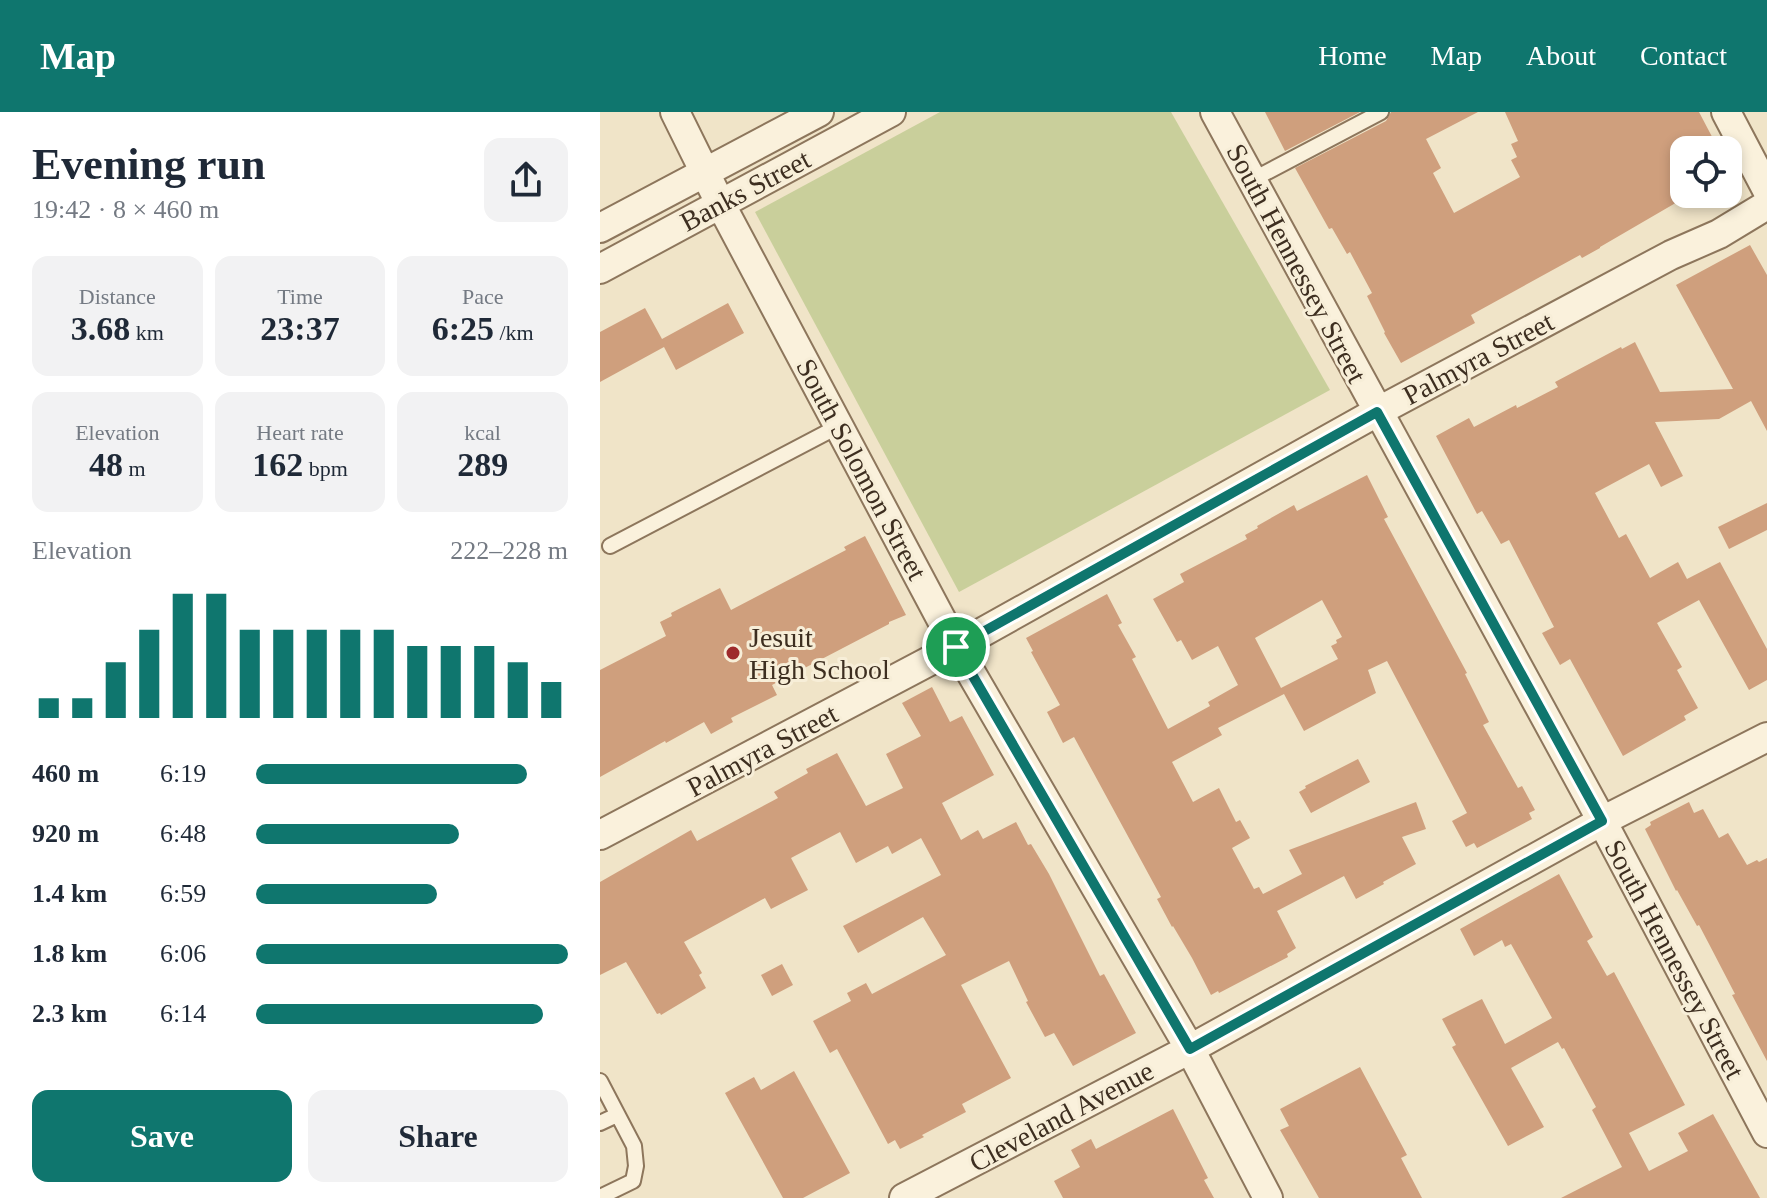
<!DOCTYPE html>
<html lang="en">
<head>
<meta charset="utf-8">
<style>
  body { margin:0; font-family:Georgia,serif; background:#f2f2f3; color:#1f2937; height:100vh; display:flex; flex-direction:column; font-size:30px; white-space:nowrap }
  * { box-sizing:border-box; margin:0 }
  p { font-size:26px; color:#747a83 }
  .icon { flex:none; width:44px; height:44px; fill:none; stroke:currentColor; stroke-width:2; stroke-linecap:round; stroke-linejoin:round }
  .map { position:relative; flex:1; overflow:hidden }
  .sheet { display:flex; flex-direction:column; background:#fff; width:600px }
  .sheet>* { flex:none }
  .buttons { position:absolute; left:1070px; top:24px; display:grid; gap:16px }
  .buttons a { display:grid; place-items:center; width:72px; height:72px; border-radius:16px; background:#fff; box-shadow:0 4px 12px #0003; font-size:40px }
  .pin { position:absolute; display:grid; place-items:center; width:68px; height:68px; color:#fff; margin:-34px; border:4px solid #fff; border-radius:50%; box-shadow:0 2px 8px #0007 }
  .round { display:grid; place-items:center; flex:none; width:84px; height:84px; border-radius:16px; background:#f2f2f3 }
  .overview { display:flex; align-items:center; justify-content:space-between; height:136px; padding:0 32px }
  h1 { font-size:44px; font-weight:600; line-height:60px }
  .metrics { display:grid; grid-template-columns:repeat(3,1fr); gap:12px; height:136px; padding:8px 32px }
  .metrics div { display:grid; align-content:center; border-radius:16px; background:#f2f2f3; text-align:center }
  .metrics b { font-size:34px; font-weight:600 }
  .metrics small { font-size:22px; font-weight:400 }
  .metrics p { font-size:22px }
  .chart { height:224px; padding:16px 32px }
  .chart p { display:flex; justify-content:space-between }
  .chart svg { width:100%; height:144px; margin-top:8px; stroke:#0f766e; stroke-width:6 }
  .primary-button { display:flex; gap:16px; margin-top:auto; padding:16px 32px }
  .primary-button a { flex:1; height:92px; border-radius:16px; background:#0f766e; color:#fff; font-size:32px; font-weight:600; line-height:92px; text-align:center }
  .primary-button a+a { background:#f2f2f3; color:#1f2937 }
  ul { padding:0 32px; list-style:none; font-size:26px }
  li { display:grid; grid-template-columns:128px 96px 1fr; align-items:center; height:60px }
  li i { height:20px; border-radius:10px; background:#0f766e }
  header { display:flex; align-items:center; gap:48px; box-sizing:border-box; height:112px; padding:0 40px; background:#0f766e; color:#fff }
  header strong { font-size:38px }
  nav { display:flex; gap:44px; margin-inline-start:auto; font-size:28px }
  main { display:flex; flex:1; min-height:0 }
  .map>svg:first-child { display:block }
  .grass { fill:#c9cf9b }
  .building { fill:#cf9f7d; fill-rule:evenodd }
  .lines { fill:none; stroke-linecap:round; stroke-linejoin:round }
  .lane-casing { stroke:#8d765c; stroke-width:18 }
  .street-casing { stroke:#8d765c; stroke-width:32 }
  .lane { stroke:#faf1dc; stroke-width:14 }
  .street { stroke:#faf1dc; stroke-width:28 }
  .route-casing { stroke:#fff; stroke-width:16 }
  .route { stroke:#0f766e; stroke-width:10 }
  .poi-dot { fill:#9e2a2b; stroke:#f7eed8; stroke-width:3 }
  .labels { text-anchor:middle; stroke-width:6; stroke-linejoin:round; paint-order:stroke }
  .street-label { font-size:28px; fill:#3d2e20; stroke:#f7eed8 }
  .poi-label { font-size:28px; fill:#3d2e20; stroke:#f7eed8; text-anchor:start }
</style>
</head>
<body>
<header>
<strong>Map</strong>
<nav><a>Home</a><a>Map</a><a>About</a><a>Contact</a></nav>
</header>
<main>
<section class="sheet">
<div class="overview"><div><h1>Evening run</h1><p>19:42 · 8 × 460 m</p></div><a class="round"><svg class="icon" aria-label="share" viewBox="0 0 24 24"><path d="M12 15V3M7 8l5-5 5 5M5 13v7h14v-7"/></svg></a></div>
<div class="metrics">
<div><p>Distance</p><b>3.68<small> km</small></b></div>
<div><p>Time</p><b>23:37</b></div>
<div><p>Pace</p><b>6:25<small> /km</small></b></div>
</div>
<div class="metrics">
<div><p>Elevation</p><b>48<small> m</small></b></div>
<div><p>Heart rate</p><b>162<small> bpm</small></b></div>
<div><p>kcal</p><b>289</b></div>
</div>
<div class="chart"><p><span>Elevation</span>222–228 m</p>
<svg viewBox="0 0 160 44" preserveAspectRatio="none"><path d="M5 44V38M15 44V38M25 44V27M35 44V17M45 44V6M55 44V6M65 44V17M75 44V17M85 44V17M95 44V17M105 44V17M115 44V22M125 44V22M135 44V22M145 44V27M155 44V33"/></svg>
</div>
<ul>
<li><b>460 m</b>6:19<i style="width:87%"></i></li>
<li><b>920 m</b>6:48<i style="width:65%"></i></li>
<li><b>1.4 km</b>6:59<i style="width:58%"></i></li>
<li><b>1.8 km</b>6:06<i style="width:100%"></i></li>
<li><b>2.3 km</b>6:14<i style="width:92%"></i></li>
</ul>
<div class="primary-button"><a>Save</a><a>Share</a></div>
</section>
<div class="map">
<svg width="1167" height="1086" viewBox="0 0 1167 1086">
  <rect width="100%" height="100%" fill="#f0e4c8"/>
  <path class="grass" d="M340,0H571L730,278L359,480L155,100Z"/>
  <path class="building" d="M665,0H760L685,39Z
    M791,0H878L826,27L841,56L833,61L854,101L920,65L911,48L917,45L911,32L918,29L905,0H1099L1119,38H1080L1079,36V89L1000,135V136L982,146L980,143L871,203L875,211L801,251L784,221L785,220L767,184L772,181L750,140L747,142L732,116L729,117L695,56L786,9Z
    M1150,133L1167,163V319L1151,289L1119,307L1055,310L1083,364L1061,375L1049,352L995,381L1019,426L1026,422L1050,466L1078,450L1087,467L1120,450L1167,537V568L1149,578L1099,488L1057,511L1082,555L1077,558L1098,596L1084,604L1086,608L1023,644L970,547L960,553L942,521L954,515L909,428L901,432L882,399L877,402L836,324L869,306L874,315L916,293L917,296L958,275L955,270L1021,235L1022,237L1035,230L1060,280L1133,277L1076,173Z
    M128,191L144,221L76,258L64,235L0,270V220L45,196L62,227Z
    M767,363L788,405L784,407L867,561L865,562L889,610L883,613L918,676L922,674L935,698L929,701L932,707L877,736L874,731L866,735L852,709L867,701L787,549L768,558L776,581L704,619L684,582L618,616L622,623L572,650L593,690L619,676L636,710L640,708L650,726L632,736L654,777L659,775L663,782L702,762L689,738L816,690L826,717L802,725L816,752L783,770L784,772L756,787L744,764L677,799L696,836L687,842L688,845L619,881L618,879L611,883L592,846L573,814L572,815L557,787L561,785L474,625L463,631L447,600L460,593L431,540L433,539L426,526L507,482L522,511L518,513L536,545L532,547L568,617L610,594L608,590L638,573L618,534L592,548L581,528L577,530L553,487L584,470L580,462L647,427L645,423L658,416L657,414L694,393L697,399ZM722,488L742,525L736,528L737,531L731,534L738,547L681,576L655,526Z
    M1167,391V418L1129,437L1118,415Z
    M265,424L306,503L289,510V512L172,573L177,583L131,606L133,610L111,622L104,610L66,631L65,629L0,665V558L66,524L60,510L72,504L71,501L120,476L131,498L246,438L244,435Z
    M332,575L350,610L362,604L394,663L342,691L361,728L378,718L383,727L416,710L428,733L431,732L449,762L500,864L504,862L536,921L473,954L454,921L445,925L426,890L428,889L409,849L361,873L411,966L362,992L366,1000L322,1023L324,1025L300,1037L295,1028L288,1032L237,937L230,941L213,909L251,889L247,881L266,871L272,882L346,843L323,805L258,841L243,814L341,763L321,726L292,742L288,734L256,751L240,720L191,746L208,778L171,797L165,786L84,830L102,861L99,863L106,876L61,903L60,901L57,902L26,850L0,863V770L91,718L97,729L178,686L174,680L208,661L206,657L237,641L266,694L303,676L286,642L321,624L302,591Z
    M758,647L770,670L711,701L699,680L706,676L705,674Z
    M1089,690L1094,701L1103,697L1119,726L1128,721L1147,753L1157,748L1159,750L1167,746V949L1132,883L1135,882L1109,832L1099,813L1097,814L1077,778L1076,779L1045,717L1051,713L1050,710Z
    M959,762L993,825L987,829L1007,864L1014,860L1085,993L1029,1021L1049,1059L1088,1039L1078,1021L1113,1002L1160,1086H961L1022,1055L992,998L996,995L964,936L962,937L958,930L911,956L944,1015L908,1034L852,935L856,933L842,907L882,887L905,932L952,906L911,832L905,835L902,828L874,844L860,817Z
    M182,852L193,873L172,884L161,863Z
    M760,955L807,1043L801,1046L822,1086H719L680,1018L689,1014L680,997Z
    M194,959L250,1061L203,1086H183L125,981L154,965L161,978Z
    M573,997L608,1066L604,1068L614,1086H463L454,1069L480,1055L471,1038L491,1027L496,1037Z"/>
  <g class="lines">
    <defs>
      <path id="lane" d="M652,68L781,0
        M10,434L239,314
        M0,969L34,1034L36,1054L33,1069L0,1085
        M0,1011L17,1003"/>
      <path id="street" d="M75,0L120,91L356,535L590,937L668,1086
        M615,0L1002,709L1167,1021
        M1126,0L1167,78
        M0,116L219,0
        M0,157L291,0
        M0,723L356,535L777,300L1071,143L1119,122L1167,93
        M304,1086L590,937L1002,709L1167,625"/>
    </defs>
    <use href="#lane" class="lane-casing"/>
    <use href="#street" class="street-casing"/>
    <use href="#lane" class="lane"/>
    <use href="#street" class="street"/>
  </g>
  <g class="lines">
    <defs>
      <path id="route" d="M777,300L1002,709L590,937L356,535Z"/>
    </defs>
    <use href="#route" class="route-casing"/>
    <use href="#route" class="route"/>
  </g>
  <circle class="poi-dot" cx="133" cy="541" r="8"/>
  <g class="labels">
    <g class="street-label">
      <text transform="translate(145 78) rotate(-28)" y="10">Banks Street</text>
      <text transform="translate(697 151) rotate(62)" y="10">South Hennessey Street</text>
      <text transform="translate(878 246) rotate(-28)" y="10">Palmyra Street</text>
      <text transform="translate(262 357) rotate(62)" y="10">South Solomon Street</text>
      <text transform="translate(162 638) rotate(-28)" y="10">Palmyra Street</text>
      <text transform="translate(1075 847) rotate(62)" y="10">South Hennessey Street</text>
      <text transform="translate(461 1004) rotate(-28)" y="10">Cleveland Avenue</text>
    </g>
    <g class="poi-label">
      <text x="149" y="535">Jesuit<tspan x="149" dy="32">High School</tspan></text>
    </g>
  </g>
</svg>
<div class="buttons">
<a><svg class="icon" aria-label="locate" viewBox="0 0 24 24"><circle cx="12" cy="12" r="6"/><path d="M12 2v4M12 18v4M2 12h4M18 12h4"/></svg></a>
</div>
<div class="pin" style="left:356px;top:535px;background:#1e9e55"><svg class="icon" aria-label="arrive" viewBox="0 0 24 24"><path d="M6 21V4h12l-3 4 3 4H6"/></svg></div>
</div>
</main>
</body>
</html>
